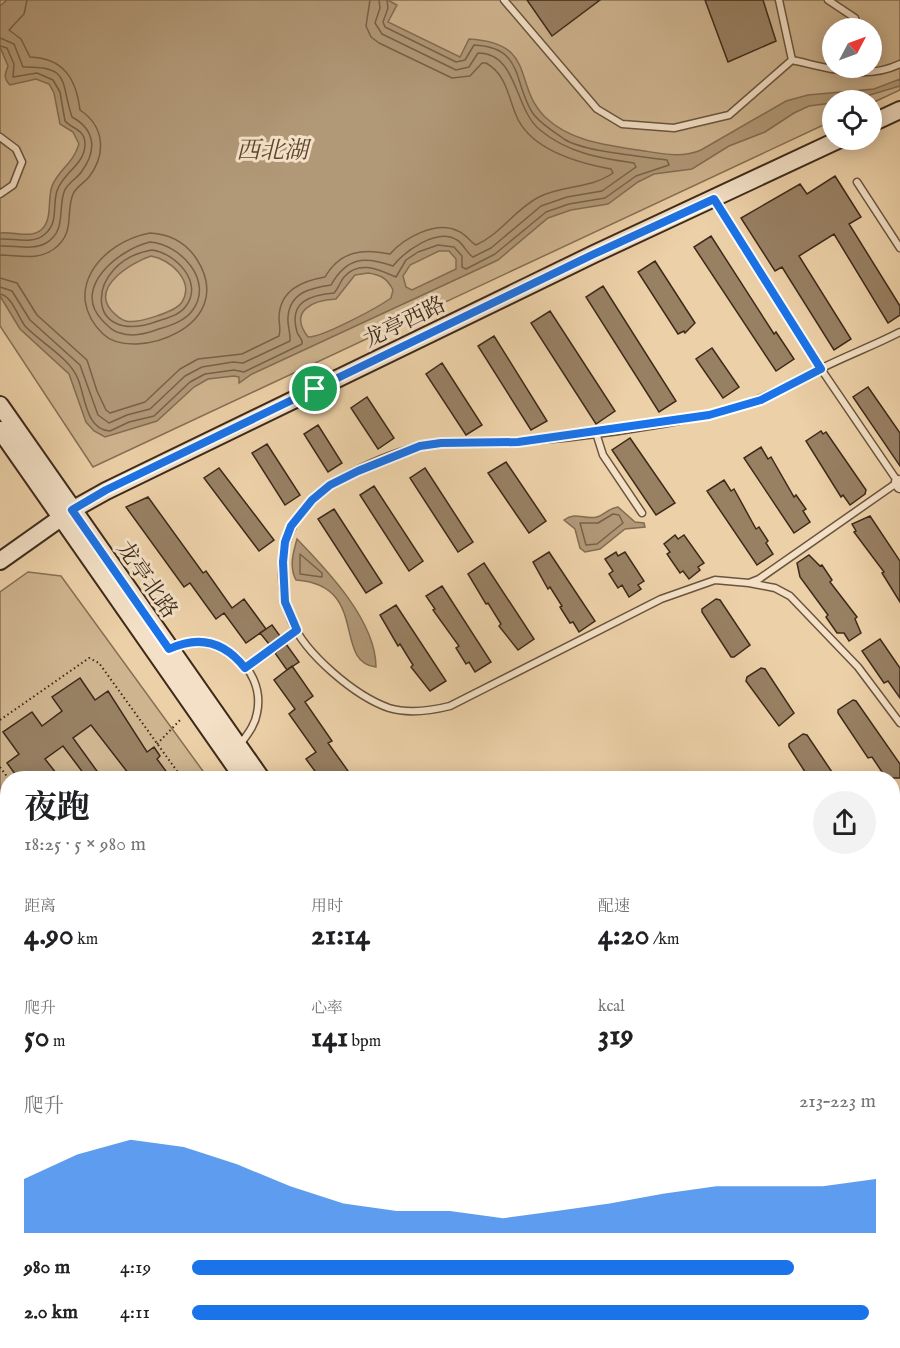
<!DOCTYPE html>
<html lang="zh">
<head>
<meta charset="utf-8">
<style>
  body { margin:0; font-family:"IM FELL English","Noto Serif SC",serif; background:#f2f2f2; color:#202124; height:100vh; display:flex; flex-direction:column; font-size:22px; white-space:nowrap }
  * { box-sizing:border-box; margin:0 }
  p { font-size:20px; color:#757577 }
  .icon { flex:none; width:33px; height:33px; fill:none; stroke:currentColor; stroke-width:2; stroke-linecap:round; stroke-linejoin:round }
  .map { position:relative; flex:1; overflow:hidden }
  .drawer { position:absolute; left:0px; top:771px; width:900px; height:578px; display:flex; flex-direction:column; background:#fff; border-radius:24px 24px 0 0; box-shadow:0 3px 15px #0003 }
  .drawer>* { flex:none }
  .needle { width:39px; rotate:49deg }
  .tools { position:absolute; left:822px; top:18px; display:grid; gap:12px }
  .tools a { display:grid; place-items:center; width:60px; height:60px; border-radius:50%; background:#fff; box-shadow:0 3px 15px #0003; font-size:30px }
  .pin { position:absolute; display:grid; place-items:center; width:51px; height:51px; color:#fff; margin:-26px; border:3px solid #fff; border-radius:50%; box-shadow:0 2px 6px #0007 }
  .round { display:grid; place-items:center; flex:none; width:63px; height:63px; border-radius:32px; background:#f2f2f2 }
  .headline { display:flex; align-items:center; justify-content:space-between; height:102px; padding:0 24px }
  h1 { font-size:33px; font-weight:700; line-height:45px }
  .stats { display:grid; grid-template-columns:repeat(3,1fr); gap:9px; height:102px; padding:6px 24px }
  .stats div { display:grid; align-content:center }
  .stats b { font-size:30px; font-weight:700 }
  .stats small { font-size:16px; font-weight:400 }
  .stats p { font-size:16px }
  .chart { height:168px; padding:12px 24px }
  .chart p { display:flex; justify-content:space-between }
  .chart svg { width:100%; height:108px; margin-top:6px; fill:#1a73e8; opacity:.7 }
  ul { padding:0 24px; list-style:none; font-size:20px }
  li { display:grid; grid-template-columns:96px 72px 1fr; align-items:center; height:45px }
  li i { height:15px; border-radius:8px; background:#1a73e8 }
  .map>svg:first-child { display:block }
  .green { fill:#ceb48f; stroke:#866f54; stroke-width:1.5; fill-rule:evenodd }
  .water { fill:#b19877; stroke:#836c52; stroke-width:1.5; fill-rule:evenodd }
  .lines { fill:none; stroke-linecap:round; stroke-linejoin:round }
  .shore { stroke:#786148; stroke-width:1.5 }
  .building { fill:#988063; stroke:#3e2a1a; stroke-width:1.5 }
  .lane-casing { stroke:#6a543d; stroke-width:9 }
  .street-casing { stroke:#6a543d; stroke-width:15 }
  .secondary-casing { stroke:#3e2a1a; stroke-width:20 }
  .path { stroke:#3e2a1a; stroke-width:2; stroke-dasharray:1.5 3; stroke-linecap:butt }
  .lane { stroke:#f3e0c6; stroke-width:6 }
  .street { stroke:#f3e0c6; stroke-width:12 }
  .secondary { stroke:#f3e0c6; stroke-width:16 }
  .route-casing { stroke:#fff; stroke-width:12 }
  .route { stroke:#1a73e8; stroke-width:8 }
  .labels { text-anchor:middle; stroke-width:6; stroke-linejoin:round; paint-order:stroke }
  .street-label { font-size:22px; fill:#3e2a1a; stroke:#f3e0c6 }
  .water-label { font-size:24px; font-style:italic; fill:#5b4631; stroke:#f3e0c6 }
</style>
</head>
<body>
<div class="map">
<svg width="900" height="1348" viewBox="0 0 900 1348">
  <rect width="100%" height="100%" fill="#ecd0a7"/>
  <filter id="stains"><feTurbulence type="fractalNoise" baseFrequency=".00333" numOctaves="4"/><feColorMatrix values="0 0 0 0 .2 0 0 0 0 .09 0 0 0 0 .02 0 0 0 .5 -.17"/></filter>
  <radialGradient id="worn" r=".72"><stop offset=".6" stop-color="#630" stop-opacity="0"/><stop offset="1" stop-color="#630" stop-opacity=".3"/></radialGradient>
  <path class="green" d="M0,0H900V90L872,103V100H832V121L93,467L0,326ZM832,28H872V68H832Z
    M28,572L61,576L208,778H8V1341H423L416,1348H0V592Z
    M893,1286L900,1298V1348H884L879,1341H892Z"/>
  <path class="water" d="M7,0H388L397,5L388,22L460,57L469,39C538,43 512,84 545,117C570,141 605,145 638,150C659,153 681,159 701,150L786,101L808,95L874,89L900,79V86L853,100H832V103L809,106L794,113L765,132L729,146L692,169L654,174L638,182L608,204L571,210L548,218L498,260L252,374L239,383V377L234,376L208,379L194,387L157,421L105,437L94,431L86,422L69,374L20,329L0,296V233C13,231 30,239 41,230C53,220 47,200 52,186C59,169 73,164 79,144L73,132L60,124L54,93L49,84L36,79L10,85C3,78 5,74 8,66L0,47V6ZM439,251H449L456,259V269L412,290L406,287L403,276L410,265ZM151,256C170,259 195,281 182,302C176,312 136,324 126,321C119,319 116,315 111,310C91,286 133,262 151,256ZM368,273C381,275 387,278 393,290L391,298C377,308 321,338 308,337C288,311 313,300 336,299L355,275Z
    M618,507L635,522L644,523L645,527L625,529L600,549L585,552L580,548L575,529L564,520C576,511 584,520 597,517C605,515 608,508 618,507Z
    M297,539C327,570 376,621 376,667C332,662 370,585 296,580C289,567 293,553 297,539Z
    M0,823L8,834L7,1035L0,1030Z
    M7,1124L8,1341H44L41,1348H0V1126Z
    M166,1341H210L219,1348H225L250,1341H333L325,1348H172Z"/>
  <g class="lines">
    <path class="shore" d="M0,38L14,44L23,67C71,66 60,81 72,117C94,129 98,149 82,171C77,179 67,183 64,192C58,210 66,232 46,243C32,251 15,245 0,246
      M0,46L7,48L14,64L13,77L37,73L53,80L60,92L65,121C72,129 85,129 85,144C85,165 63,172 57,191C52,206 59,222 45,234C33,245 14,238 0,239
      M150,233C169,234 185,242 196,258C241,326 133,363 103,334C60,292 101,242 150,233Z
      M150,242C180,244 215,281 192,311C184,322 168,326 156,330C144,334 133,337 120,333C112,331 108,326 102,320C71,287 120,249 150,242Z
      M152,250C175,253 204,282 186,306C180,315 167,318 158,321C83,349 84,261 152,250Z
      M0,255C18,255 38,261 54,249C76,232 65,214 73,194C76,187 84,183 89,177C107,153 104,126 80,110C76,78 63,58 30,57L21,39L9,30L24,14L27,0
      M0,278L17,283L37,315L87,360L97,391L106,410L110,413L145,402L180,369L198,359L242,354L279,336C281,330 279,324 279,317C280,290 302,281 325,277C340,251 363,248 390,254C404,238 436,220 458,231C466,234 470,242 476,245C501,234 515,209 539,197C563,185 590,189 613,173L611,169C578,163 530,150 516,115C508,96 506,74 486,63H482L470,76L452,78L379,43L371,37L366,26L370,0
      M0,287L12,291L30,320L80,365L98,415L109,423L127,415L150,409L185,376L202,367L233,362L243,363L290,341C291,334 287,325 288,317C290,292 311,288 331,285C347,257 364,256 393,266C404,252 437,227 457,240C464,244 467,254 473,257L491,248L541,206L567,197L602,191L636,167L634,163C599,158 568,153 540,130C514,109 518,53 478,53L469,67L456,70L382,34L375,23L380,8L379,0
      M0,294C12,296 18,317 25,326C41,343 70,358 78,379C85,396 86,430 110,431L129,422L154,416L190,382L205,374L234,370L244,372L302,344C303,338 299,338 297,332C288,301 311,295 334,293C339,288 340,281 345,276C360,260 379,270 396,277L406,260L418,252L438,245L454,247L462,256V267L466,269L495,254L546,212L569,204L605,198L636,176L669,165L667,160C642,156 584,152 564,139C553,131 539,123 532,112C513,82 524,47 474,45L465,60L456,62L385,27L383,22L388,8L387,0
      M613,514L619,515L623,523L597,544L586,545L580,523H598Z
      M300,554L322,573V577L300,574Z"/>
  </g>
  <path class="building" d="M527,0H600L552,36Z
    M705,0H763L776,41L728,62Z
    M835,176L861,217L849,224L900,306V315L888,323L834,234L799,256L851,339L834,350L782,267L775,271L741,218L800,184L807,194Z
    M711,236L774,334L776,332L794,359L776,371L694,247Z
    M655,261L695,323L685,333L684,331L678,334L638,272Z
    M603,286L676,401L659,412L586,297Z
    M550,311L615,411L596,424L531,323Z
    M494,336L547,421L531,430L478,346Z
    M712,348L739,387L723,398L696,359Z
    M442,363L482,425L466,435L426,374Z
    M868,387L900,433V466L853,397Z
    M367,397L394,438L378,449L351,408Z
    M318,425L342,463L328,472L304,434Z
    M821,431L823,434L826,432L866,490L865,494L850,505L843,495L841,497L806,441Z
    M630,438L675,503L656,515L612,450Z
    M267,444L300,495L285,505L252,453Z
    M761,447L768,459L771,457L794,497L796,495L806,509L803,511L810,522L794,533L744,458Z
    M506,462L546,521L529,533L488,473Z
    M219,468L274,540L259,551L204,478Z
    M425,468L473,542L458,552L410,478Z
    M724,480L731,491L734,489L756,529L759,527L768,541L766,543L773,554L757,565L707,491Z
    M374,486L423,561L409,571L360,495Z
    M148,497L203,573L206,571L232,608L244,599L266,629L246,643L224,613L216,619L190,583L184,587L126,507Z
    M334,509L382,583L366,593L318,519Z
    M870,516L900,561V602L882,573L884,572L854,532L856,531L852,524Z
    M675,535L678,539L684,535L704,563L698,567L700,570L689,579L683,571L680,573L667,554L670,552L664,544Z
    M549,552L595,621L579,632L573,622L570,623L560,607L562,606L550,587L548,589L533,562Z
    M616,552L618,556L625,552L644,581L638,585L641,589L629,597L622,585L618,588L609,574L613,571L605,559Z
    M809,555L820,566L822,565L832,580L830,582L857,617L855,619L861,633L849,641L844,633H837L826,617L828,615L800,577L797,563Z
    M484,563L534,639L518,650L499,626L501,624L488,603L486,604L468,574Z
    M442,586L491,662L475,672L469,662L466,664L456,648L459,646L433,610L435,609L426,596Z
    M716,599L720,600L750,645L734,657H731L702,612V609Z
    M396,605L446,681L430,691L411,667L413,665L400,644L398,646L380,615Z
    M272,625L280,636L269,644L260,633Z
    M880,639L900,668V698L888,681L884,683L862,651Z
    M286,644L299,662L287,670L275,653Z
    M292,666L313,696L305,702L332,741L328,743L353,778H320L306,759L316,752L289,714L295,709L274,680Z
    M761,668L765,669L794,713L779,726L746,681L747,677Z
    M80,678L95,700L108,691L147,752L154,747L160,756L157,759L171,778H132L91,725L73,738L102,778H87L63,746L45,759L60,778H18L7,763L19,754L3,732L32,712L42,726L62,711L52,697Z
    M853,700L856,701L900,764V778H886L872,757L868,758L838,713V710Z
    M803,734L807,735L836,778H809L789,747V744Z"/>
  <g class="lines">
    <defs>
      <path id="lane" d="M504,0L597,109L622,124L674,128L729,115L792,60C829,68 865,81 900,64
        M779,0L792,60
        M828,0L855,18L857,28
        M0,137L16,149L22,162L13,185L0,194
        M857,182L900,248
        M715,199L821,369L898,482L759,579L749,583L715,580L661,599L450,706C430,711 409,714 389,708C355,696 305,654 291,620C275,580 280,532 311,501C338,474 401,447 440,443C466,440 494,444 520,442C583,437 647,428 709,415C750,407 785,386 822,368C848,355 875,345 900,332
        M596,433L603,455L642,513
        M749,583L775,588L790,596L858,667L900,723
        M172,648C214,628 267,666 257,713C255,726 246,736 239,746
        M245,668L297,630"/>
      <path id="street" d="M898,482L900,486
        M892,1197L900,1191
        M722,1348L731,1341"/>
      <path id="secondary" d="M872,123L900,110
        M0,405L261,778
        M0,430L243,778
        M0,561L72,510L106,491L594,254L838,140
        M645,1341L650,1348
        M663,1341L668,1348"/>
    </defs>
    <use href="#lane" class="lane-casing"/>
    <use href="#street" class="street-casing"/>
    <use href="#secondary" class="secondary-casing"/>
    <path class="path" d="M0,720L89,658L99,663L182,778
      M157,744L182,718
      M0,767L8,778
      M0,1043L8,1047
      M53,1348L56,1341
      M352,1348L359,1341"/>
    <use href="#lane" class="lane"/>
    <use href="#street" class="street"/>
    <use href="#secondary" class="secondary"/>
  </g>
  <g class="lines">
    <defs>
      <path id="route" d="M714,199L821,369L761,400L709,415L518,442L441,443L420,446L358,471L330,485L312,500L291,526L285,542L283,562L285,602L297,630L245,668C224,641 199,635 169,649L72,510L106,490L594,254Z"/>
    </defs>
    <use href="#route" class="route-casing"/>
    <use href="#route" class="route"/>
  </g>
  <g class="labels">
    <g class="street-label">
      <text transform="translate(404 321) rotate(-26)" y="8">龙亭西路</text>
      <text transform="translate(148 579) rotate(55)" y="8">龙亭北路</text>
    </g>
    <g class="water-label">
      <text x="272" y="158">西北湖</text>
    </g>
  </g>
  <rect width="100%" height="100%" filter="url(#stains)"/>
  <rect width="100%" height="100%" fill="url(#worn)"/>
</svg>
<div class="tools">
<a><svg class="needle" viewBox="-14 -14 28 28"><path d="M0-13l5 13h-10z" fill="#e53935"/><path d="M0 13l5-13h-10z" fill="#757577"/></svg></a>
<a><svg class="icon" aria-label="locate" viewBox="0 0 24 24"><circle cx="12" cy="12" r="6"/><path d="M12 2v4M12 18v4M2 12h4M18 12h4"/></svg></a>
</div>
<div class="pin" style="left:315px;top:389px;background:#1e9e55"><svg class="icon" aria-label="arrive" viewBox="0 0 24 24"><path d="M6 21V4h12l-3 4 3 4H6"/></svg></div>
<section class="drawer">
<div class="headline"><div><h1>夜跑</h1><p>18:25 · 5 × 980 m</p></div><a class="round"><svg class="icon" aria-label="share" viewBox="0 0 24 24"><path d="M12 15V3M7 8l5-5 5 5M5 13v7h14v-7"/></svg></a></div>
<div class="stats">
<div><p>距离</p><b>4.90<small> km</small></b></div>
<div><p>用时</p><b>21:14</b></div>
<div><p>配速</p><b>4:20<small> /km</small></b></div>
</div>
<div class="stats">
<div><p>爬升</p><b>50<small> m</small></b></div>
<div><p>心率</p><b>141<small> bpm</small></b></div>
<div><p>kcal</p><b>319</b></div>
</div>
<div class="chart"><p><span>爬升</span>213–223 m</p>
<svg viewBox="0 0 160 44" preserveAspectRatio="none"><path d="M0 44V22L10 12L20 6L30 9L40 16L50 25L60 32L70 35L80 35L90 38L100 35L110 32L120 28L130 25L140 25L150 25L160 22V44z"/></svg>
</div>
<ul>
<li><b>980 m</b>4:19<i style="width:88%"></i></li>
<li><b>2.0 km</b>4:11<i style="width:99%"></i></li>
</ul>
</section>
</div>
</body>
</html>
